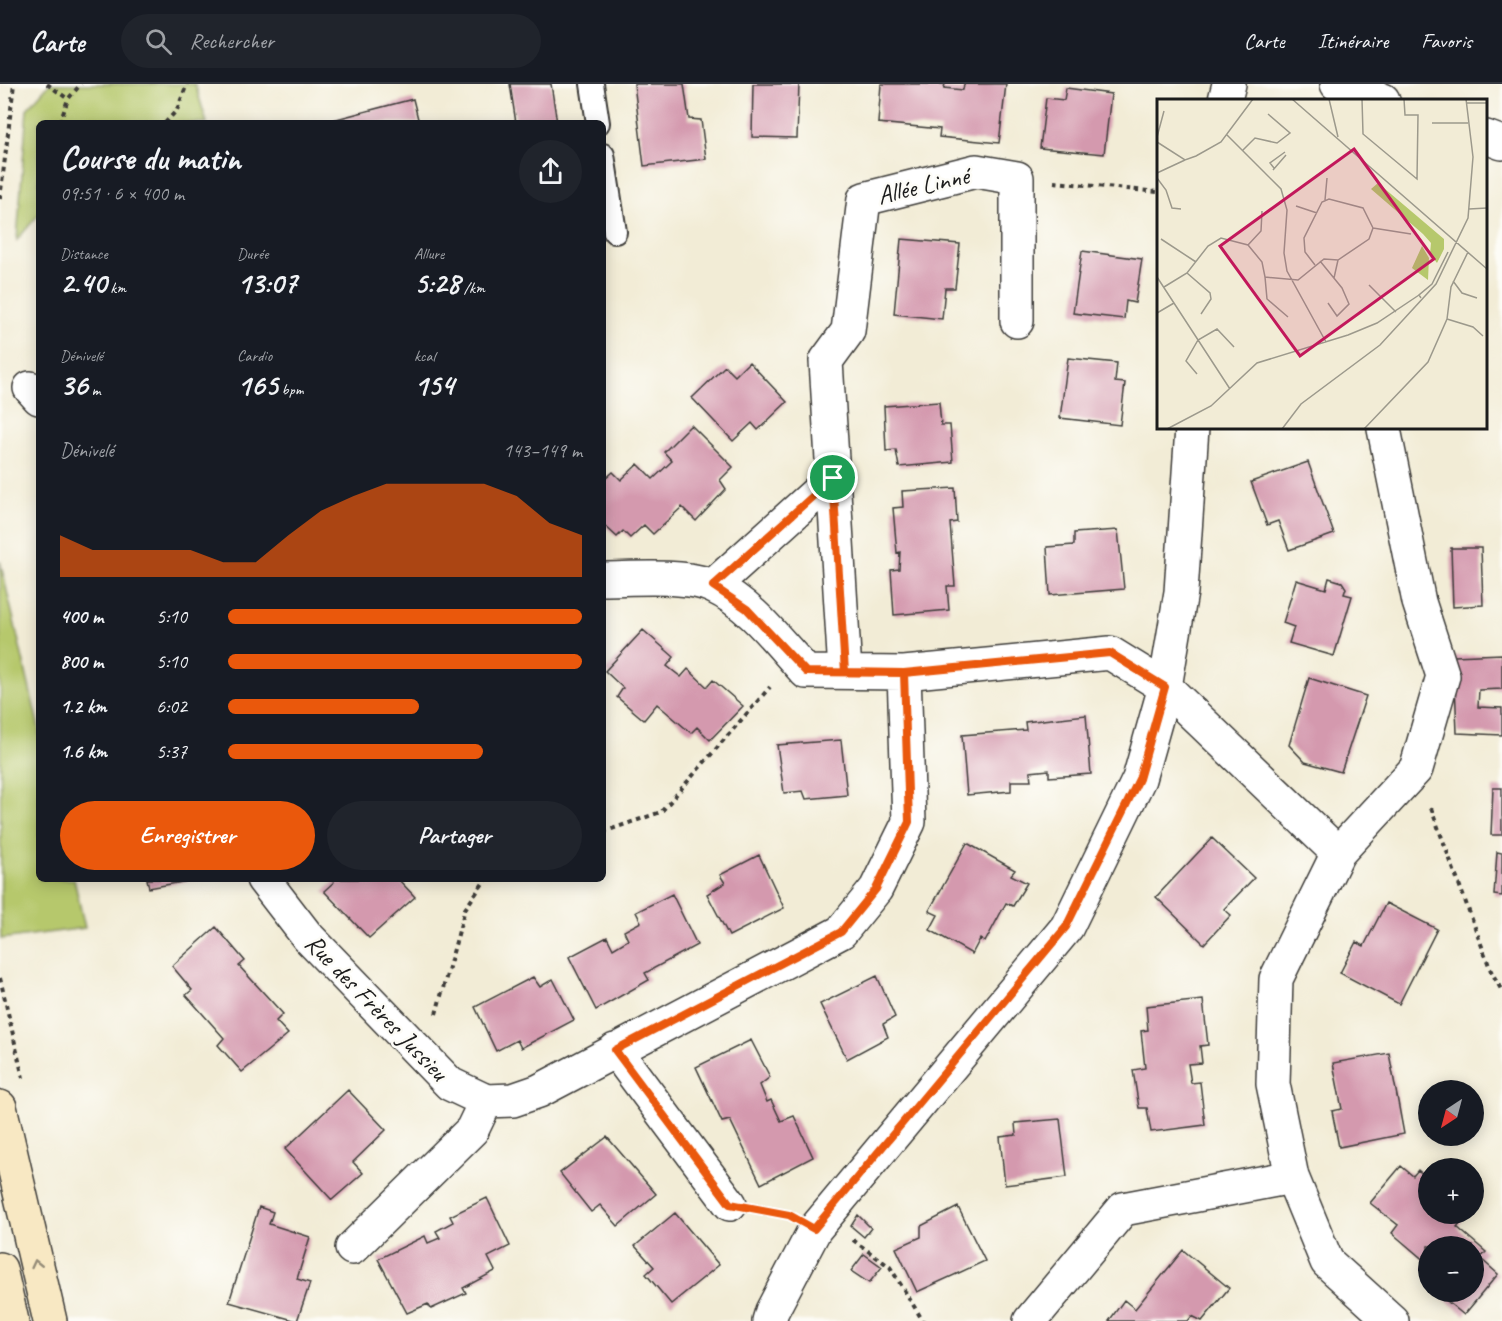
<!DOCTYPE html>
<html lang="fr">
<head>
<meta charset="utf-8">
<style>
  body { margin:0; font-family:Caveat,sans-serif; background:#20242c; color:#f1f3f6; height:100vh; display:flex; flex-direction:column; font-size:22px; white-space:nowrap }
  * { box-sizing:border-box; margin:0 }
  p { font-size:20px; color:#9ea1a6 }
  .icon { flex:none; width:33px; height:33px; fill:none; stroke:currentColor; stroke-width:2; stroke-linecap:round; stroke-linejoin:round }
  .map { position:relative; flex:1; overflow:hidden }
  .sheet { position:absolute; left:36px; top:36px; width:570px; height:762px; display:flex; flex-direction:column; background:#171b24; border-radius:9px; box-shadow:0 3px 15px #0003 }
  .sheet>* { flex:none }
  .needle { width:39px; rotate:216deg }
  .tools { position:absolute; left:1418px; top:996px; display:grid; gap:12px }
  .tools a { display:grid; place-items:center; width:66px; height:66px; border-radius:50%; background:#171b24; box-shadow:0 3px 15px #0003; font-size:30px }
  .pin { position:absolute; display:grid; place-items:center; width:51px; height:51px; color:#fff; margin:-26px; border:3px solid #fff; border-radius:50%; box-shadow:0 2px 6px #0007 }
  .round { display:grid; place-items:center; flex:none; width:63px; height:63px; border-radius:32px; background:#20242c }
  .overview { display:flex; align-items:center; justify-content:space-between; height:102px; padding:0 24px }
  h1 { font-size:33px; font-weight:700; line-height:45px }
  .stats { display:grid; grid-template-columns:repeat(3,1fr); gap:9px; height:102px; padding:6px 24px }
  .stats div { display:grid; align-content:center }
  .stats b { font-size:30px; font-weight:700 }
  .stats small { font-size:16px; font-weight:400 }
  .stats p { font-size:16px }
  .chart { height:168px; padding:12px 24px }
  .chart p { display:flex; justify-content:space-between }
  .chart svg { width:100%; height:108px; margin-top:6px; fill:#ea580c; opacity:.7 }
  .action { display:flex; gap:12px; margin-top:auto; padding:12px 24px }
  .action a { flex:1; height:69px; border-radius:36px; background:#ea580c; color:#fff; font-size:24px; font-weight:700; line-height:69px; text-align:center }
  .action a+a { background:#20242c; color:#f1f3f6 }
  ul { padding:0 24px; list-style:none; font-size:20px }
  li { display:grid; grid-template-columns:96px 72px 1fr; align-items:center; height:45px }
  li i { height:15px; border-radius:8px; background:#ea580c }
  header { display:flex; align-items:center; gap:36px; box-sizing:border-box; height:84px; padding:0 30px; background:#171b24; border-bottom:2px solid #363941 }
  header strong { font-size:28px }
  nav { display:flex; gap:33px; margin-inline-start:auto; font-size:21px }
  .search { width:420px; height:54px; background:#20242c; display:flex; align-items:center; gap:15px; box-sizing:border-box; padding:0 21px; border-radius:33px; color:#9ea1a6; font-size:22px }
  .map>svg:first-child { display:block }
  .green { fill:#b6c86c; stroke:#697244; stroke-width:1.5 }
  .building { fill:#d499ae }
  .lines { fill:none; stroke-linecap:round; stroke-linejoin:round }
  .service-casing { stroke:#3c3b38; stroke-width:26 }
  .minor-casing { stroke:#3c3b38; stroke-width:36 }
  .tertiary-casing { stroke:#3c3b38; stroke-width:36 }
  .secondary-casing { stroke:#3c3b38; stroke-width:36 }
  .path { stroke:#3c3b38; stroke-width:4; stroke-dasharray:4.5 4.5; stroke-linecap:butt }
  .service { stroke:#fff; stroke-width:22 }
  .minor { stroke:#fff; stroke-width:33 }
  .tertiary { stroke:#fff; stroke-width:33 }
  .secondary { stroke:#f8e8c3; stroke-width:33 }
  .oneway { stroke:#958c78 }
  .route-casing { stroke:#fff; stroke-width:12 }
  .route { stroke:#ea580c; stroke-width:8 }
  .labels { text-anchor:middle; stroke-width:5; stroke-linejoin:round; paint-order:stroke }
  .street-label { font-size:26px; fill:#1c1c1c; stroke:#fdfcf7 }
  .inset-road { fill:none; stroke:#9c998c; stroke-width:1.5 }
  .view { fill:#c2185b; fill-opacity:0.15; stroke:#c2185b; stroke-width:3 }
  .inset-edge { fill:none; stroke:#1c1c1c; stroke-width:3 }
</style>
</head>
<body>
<header>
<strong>Carte</strong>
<div class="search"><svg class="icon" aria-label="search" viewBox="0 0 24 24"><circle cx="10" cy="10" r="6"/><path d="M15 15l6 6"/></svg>Rechercher</div>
<nav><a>Carte</a><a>Itinéraire</a><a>Favoris</a></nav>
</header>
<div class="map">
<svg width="1502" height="1237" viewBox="0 0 1502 1237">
  <rect width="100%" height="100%" fill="#fdfcf7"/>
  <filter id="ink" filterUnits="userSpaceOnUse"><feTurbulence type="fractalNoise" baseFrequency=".0167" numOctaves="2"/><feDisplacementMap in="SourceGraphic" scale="12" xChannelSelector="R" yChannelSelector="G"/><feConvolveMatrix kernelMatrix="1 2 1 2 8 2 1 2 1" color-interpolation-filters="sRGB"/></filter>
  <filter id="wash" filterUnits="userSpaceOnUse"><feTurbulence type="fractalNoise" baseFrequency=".008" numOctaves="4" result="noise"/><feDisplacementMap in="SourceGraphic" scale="24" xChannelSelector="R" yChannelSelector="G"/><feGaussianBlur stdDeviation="1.35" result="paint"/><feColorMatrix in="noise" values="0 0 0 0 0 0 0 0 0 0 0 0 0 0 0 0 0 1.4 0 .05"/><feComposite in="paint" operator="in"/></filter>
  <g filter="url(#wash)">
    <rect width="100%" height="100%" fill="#f2ecd6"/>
    <path class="green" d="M49,0H195L207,39H39V130L17,156L27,25Z
      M0,477L39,644V795H74L85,844L1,855Z"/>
    <g id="blocks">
      <path class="building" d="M510,0H551L557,39H516Z
        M634,0H684L689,35L701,36L706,75L644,82Z
        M753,0H799L797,54L752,53Z
        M881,0H945L944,4L963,6L964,0H1006L999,59L939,53L940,45L878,39Z
        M1066,4L1111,10L1104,70L1040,64L1046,14L1064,16Z
        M413,15L419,39L329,37Z
        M901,155L960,160L955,204H945L942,235L894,230Z
        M1082,167L1142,175L1135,219L1126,217L1124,235L1073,229Z
        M1068,274L1117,279L1115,298L1125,299L1120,341L1060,334Z
        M749,278L787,318L758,346L752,339L733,357L692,314L725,282L735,292Z
        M939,318L941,341H950L953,378L899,383L896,366L886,367L884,322Z
        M691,341L733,383L720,396L726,405L696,437L682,423L653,450L644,441L630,454L623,447L617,453L603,440V397L613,388L621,396L638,380L653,395L672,377L664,368Z
        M1308,378L1334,450L1289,466L1278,437L1267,441L1251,398Z
        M955,404L957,438L950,439L955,502H947L949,526L894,531L891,486L899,485L900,468L897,469L893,424L903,423L902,407Z
        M1118,446L1124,505L1050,511L1047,463L1074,461V449Z
        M1451,464H1481L1483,521L1453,523Z
        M1329,494L1342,498L1346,504L1344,510L1352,512L1334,572L1289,559L1294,543L1283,539L1296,496L1326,505Z
        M643,546L674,573L667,582L681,593L688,585L707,603L713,596L743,622L710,656L697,643L691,649L657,620L644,636L617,613L623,604L605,587Z
        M1502,570V605L1479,606L1478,623L1502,624V651L1457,649L1454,572Z
        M1309,594L1366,612L1341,688L1305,678L1289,661Z
        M1086,631L1091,690L1049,693V686L1030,688L1031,697H1011V707L967,711L962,651L1026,646L1025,638Z
        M841,656L847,711L806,715L803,707L784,709L777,661Z
        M1493,704H1502V751H1491Z
        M1212,754L1254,794L1224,825L1231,831L1204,860L1156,813Z
        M967,759L1015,786L1011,791L1027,799L1013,822L1006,819L985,858L980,855L972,870L930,846L938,831L929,827Z
        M1497,768L1502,769V812L1494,811Z
        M759,771L784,824L729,852L707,810L725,799L720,791Z
        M147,795H193V796L149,804Z
        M332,795H398L415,813L369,854L324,807L334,798Z
        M672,810L697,861L645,889L649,896L596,926L569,873L607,853L613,865L628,856L624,847L641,838L636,828Z
        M1386,819L1437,845L1399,920L1340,889L1356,858L1364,862Z
        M216,843L245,877L239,882L283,930L276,937L288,950L242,988L218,961L224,954L186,911L192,906L172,882Z
        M877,892L895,933L883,940L888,953L847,975L820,920Z
        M533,893L540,903L553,895L574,936L521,964L517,956L496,967L475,923Z
        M1203,916L1208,961L1200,962L1202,979L1188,980L1191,999L1200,998L1205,1041L1151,1048L1147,1024H1139L1133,986L1145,984L1141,947L1148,946L1146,922Z
        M751,956L770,993L760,1001L767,1018L771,1016L781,1037L794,1032L813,1073L761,1100L730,1036L722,1038L696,983Z
        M1389,969L1404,1050L1339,1063L1332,1027L1342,1025L1333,979Z
        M348,1006L386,1046L353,1078L363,1089L332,1116L285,1065Z
        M1060,1035L1067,1093L1005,1101L1000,1053L1016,1051L1015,1039Z
        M607,1053L656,1110L618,1142L600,1121L591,1128L560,1089Z
        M1401,1082L1413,1092L1418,1086L1428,1095V1130H1456L1463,1135L1457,1143L1486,1168L1480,1174L1498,1190L1464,1231L1436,1208H1473V1162H1428V1189L1423,1185L1427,1179L1392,1149L1398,1141L1370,1119Z
        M487,1114L510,1162L488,1173L495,1187L463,1204L466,1209L431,1225L428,1220L407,1229L378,1175L425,1152L428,1159L440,1154L436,1147L453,1138L450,1132Z
        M259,1123L273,1128L269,1140L310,1153L297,1195L310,1199L297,1237L229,1218Z
        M958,1123L985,1177L917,1208L896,1164L921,1153V1142Z
        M675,1129L719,1181L671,1220L646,1190L654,1183L635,1162Z
        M858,1131L871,1144L864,1153L851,1142Z
        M1183,1166L1229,1204L1202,1237L1192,1232L1188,1237H1109L1124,1216L1135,1225Z
        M864,1170L882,1183L869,1199L851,1187Z"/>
    </g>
  </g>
  <g filter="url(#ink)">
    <use href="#blocks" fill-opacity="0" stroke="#3c3b38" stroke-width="1.5"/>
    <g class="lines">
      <defs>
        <path id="service" d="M592,0L598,39
          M603,71L615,148"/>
        <path id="minor" d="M1225,16L1229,0
          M30,304L39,314
          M603,495C633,495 688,490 714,503C751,520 779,559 806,588L904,589L1110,569L1165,603L1338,769L1276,895L1273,1000L1292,1093L1327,1178L1392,1237
          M713,502L833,394
          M845,588L826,277L848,247L864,115L976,87L1017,94V237
          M1338,769L1416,685L1443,592L1419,518L1384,345
          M263,795L307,852L450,1000L486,1017L513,1016L539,1007L841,848L876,805L909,738L904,589
          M615,966L730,1120
          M352,1164L472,1046L486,1017
          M769,1237L772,1227L815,1145L1067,843L1139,695L1165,603L1181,508L1192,344
          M1030,1237L1123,1125L1292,1093"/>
        <path id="tertiary" d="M1337,0L1383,16
          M1486,53L1502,59"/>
        <path id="secondary" d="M0,1023L50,1237
          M0,1185L12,1237"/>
      </defs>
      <use href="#service" class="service-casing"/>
      <use href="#minor" class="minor-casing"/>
      <use href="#tertiary" class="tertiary-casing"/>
      <use href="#secondary" class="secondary-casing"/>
      <path class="path" d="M47,0L68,15
        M60,39L68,15L81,0
        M165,39L177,26L187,0
        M1054,98L1158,108
        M0,115L14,0
        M1431,724L1491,887L1502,907
        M603,748L661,728L770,603
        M0,894L23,994
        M436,930L465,825L486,795
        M766,1127L782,1129
        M853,1156L890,1183L923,1237"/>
      <use href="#service" class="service"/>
      <use href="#minor" class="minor"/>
      <use href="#tertiary" class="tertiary"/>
      <use href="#secondary" class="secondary"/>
    </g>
    <defs><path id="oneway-chevron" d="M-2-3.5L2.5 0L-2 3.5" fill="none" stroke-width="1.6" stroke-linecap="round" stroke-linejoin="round" transform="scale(1.5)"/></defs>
    <use class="oneway" href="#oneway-chevron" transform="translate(36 1180) rotate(-103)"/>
  </g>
  <g class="lines" filter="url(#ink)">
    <defs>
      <path id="route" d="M833,394L845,588L904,589L909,738L876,805L841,848L615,966L730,1120L789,1131L814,1145L1066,843L1139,695L1165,603L1110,569L904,589L806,588L747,525L713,502L833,394"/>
    </defs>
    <use href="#route" class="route-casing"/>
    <use href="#route" class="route"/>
  </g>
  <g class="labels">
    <g class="street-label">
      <text transform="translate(923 101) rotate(-13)" y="9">Allée Linné</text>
      <text transform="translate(377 923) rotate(46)" y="9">Rue des Frères Jussieu</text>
    </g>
  </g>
  <g transform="translate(1157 15)">
    <rect width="330" height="330" fill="#f2ecd6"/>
    <path d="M221,84L287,140V150L280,164L273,155L274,144L266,135L214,90ZM265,147L272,159L271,181L255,169Z" fill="#b6c86c"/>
    <path class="inset-road" d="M135,0L330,170M172,0L181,38M205,0L206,35L260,80L261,16H248L247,0M309,4H330M275,24H311M70,36L124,90L130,111L127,154L130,172L169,243M0,38L7,12M0,43L28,61L39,57L64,43L96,0M86,51L98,39L120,44L133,34L111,15M117,69L113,64L128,53M116,71L129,56M0,74L28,61M0,79L9,91L15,109L24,110M168,101L170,79M139,107L160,114M312,110L330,109M216,129L254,135M4,140L39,163M91,146L104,132L105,112M163,162L185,189L192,205L180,217L171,204M30,174L53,194L54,200L44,215M0,178L73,290M108,178L110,200L131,218M177,179L181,161M296,182L305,194L320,199M212,186L239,213M7,188L30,174L51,147L64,139L91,146L105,163L108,178L141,181L167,160L181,161L212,140L216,129L206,109L172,100L165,103L147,139L148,153L158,166M264,199L262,196L275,185L291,153M0,214L17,204M290,220L316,228L326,237M40,275L29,262L41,241L60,230L77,248M10,330L54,307L100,264L191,236L220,224L262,196M125,330L144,305L223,246L279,185L311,119L316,58L309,0M207,330L271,263L290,220L294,188L311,153"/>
    <path class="view" d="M197,50L277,160L143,257L63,147Z"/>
    <rect width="330" height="330" class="inset-edge"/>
  </g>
</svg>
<div class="tools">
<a><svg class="needle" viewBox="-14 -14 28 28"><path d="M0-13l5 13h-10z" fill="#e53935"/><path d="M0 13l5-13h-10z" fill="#9ea1a6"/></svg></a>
<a>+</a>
<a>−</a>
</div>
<div class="pin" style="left:833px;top:394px;background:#1e9e55"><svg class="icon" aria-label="arrive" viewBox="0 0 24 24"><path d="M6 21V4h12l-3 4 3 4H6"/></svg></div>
<section class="sheet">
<div class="overview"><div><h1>Course du matin</h1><p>09:51 · 6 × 400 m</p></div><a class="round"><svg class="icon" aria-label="share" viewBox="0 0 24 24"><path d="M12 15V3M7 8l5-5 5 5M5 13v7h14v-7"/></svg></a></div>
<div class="stats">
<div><p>Distance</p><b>2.40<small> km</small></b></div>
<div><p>Durée</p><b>13:07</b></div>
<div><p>Allure</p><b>5:28<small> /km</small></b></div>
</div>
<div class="stats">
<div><p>Dénivelé</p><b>36<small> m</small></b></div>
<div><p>Cardio</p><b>165<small> bpm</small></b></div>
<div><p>kcal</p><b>154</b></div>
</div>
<div class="chart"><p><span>Dénivelé</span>143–149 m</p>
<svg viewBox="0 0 160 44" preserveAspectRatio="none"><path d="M0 44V27L10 33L20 33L30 33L40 33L50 38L60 38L70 27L80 17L90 11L100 6L110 6L120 6L130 6L140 11L150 22L160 27V44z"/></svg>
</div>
<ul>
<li><b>400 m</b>5:10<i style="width:100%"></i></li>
<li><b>800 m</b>5:10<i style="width:100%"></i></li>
<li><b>1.2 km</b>6:02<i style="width:54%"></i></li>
<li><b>1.6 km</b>5:37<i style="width:72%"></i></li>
</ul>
<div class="action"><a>Enregistrer</a><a>Partager</a></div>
</section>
</div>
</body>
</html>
